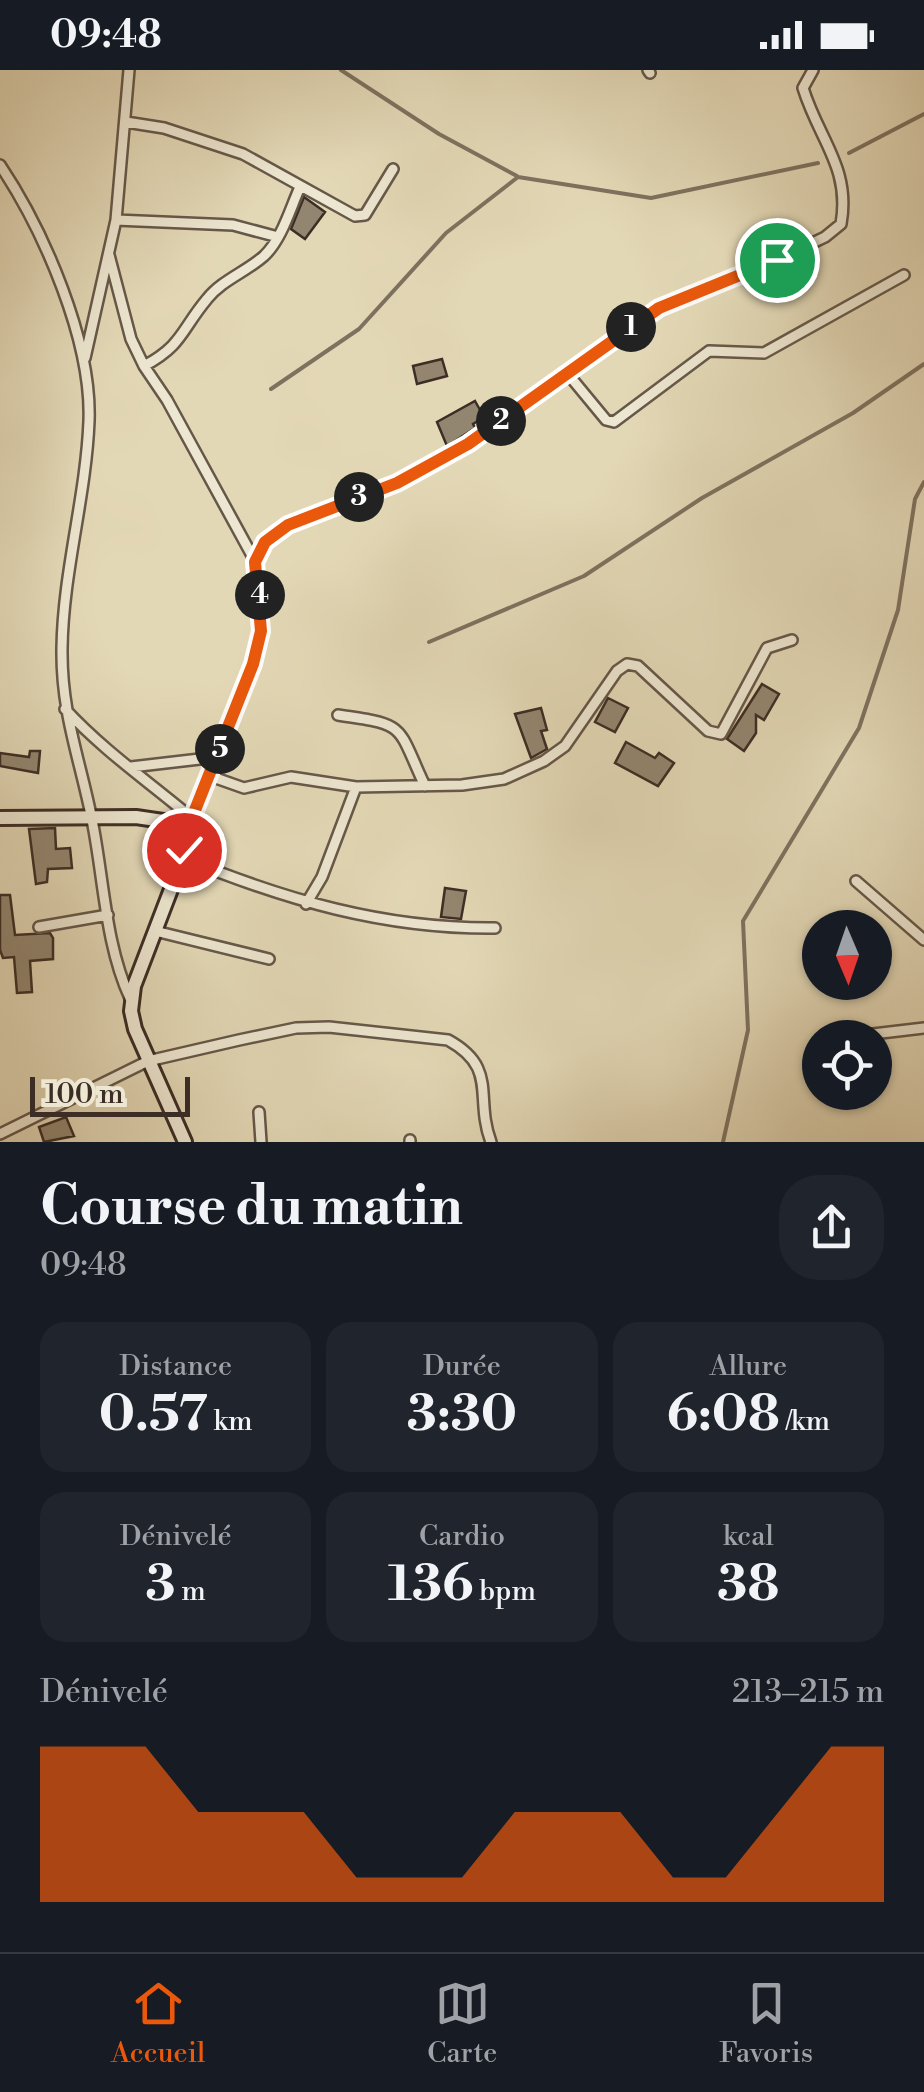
<!DOCTYPE html>
<html lang="fr">
<head>
<meta charset="utf-8">
<style>
  body { margin:0; font-family:"Libre Bodoni",serif; background:#20242c; color:#f1f3f6; height:100vh; display:flex; flex-direction:column; font-size:38px; white-space:nowrap }
  * { box-sizing:border-box; margin:0 }
  p { font-size:32px; color:#9ea1a6 }
  .icon { flex:none; width:55px; height:55px; fill:none; stroke:currentColor; stroke-width:2; stroke-linecap:round; stroke-linejoin:round }
  .map { position:relative; height:1072px; overflow:hidden }
  .sheet { display:flex; flex-direction:column; background:#171b24; flex:1 }
  .sheet>* { flex:none }
  .needle { width:65px; rotate:178deg }
  .controls { position:absolute; left:802px; top:840px; display:grid; gap:20px }
  .controls a { display:grid; place-items:center; width:90px; height:90px; border-radius:50%; background:#171b24; box-shadow:0 2px 8px #0004; font-size:50px }
  .scale { position:absolute; left:30px; bottom:25px; width:160px; box-sizing:border-box; padding-left:10px; border:5px solid #3c2d25; border-top:0; font-size:28px; line-height:35px; white-space:nowrap; color:#3c2d25; -webkit-text-stroke:8px #ede6d0; paint-order:stroke }
  .pin { position:absolute; display:grid; place-items:center; width:85px; height:85px; color:#fff; margin:-42px; border:5px solid #fff; border-radius:50%; box-shadow:0 2px 10px #0007 }
  .km { position:absolute; width:50px; height:50px; margin:-25px; border-radius:50%; background:#222; color:#fff; font-size:28px; line-height:50px; text-align:center }
  .round { display:grid; place-items:center; flex:none; width:105px; height:105px; border-radius:40px; background:#20242c }
  .headline { display:flex; align-items:center; justify-content:space-between; height:170px; padding:0 40px }
  h1 { font-size:55px; font-weight:700; line-height:75px }
  .figures { display:grid; grid-template-columns:repeat(3,1fr); gap:15px; height:170px; padding:10px 40px }
  .figures div { display:grid; align-content:center; border-radius:25px; background:#20242c; text-align:center }
  .figures b { font-size:50px; font-weight:700 }
  .figures small { font-size:28px; font-weight:400 }
  .figures p { font-size:28px }
  .chart { height:280px; padding:20px 40px }
  .chart p { display:flex; justify-content:space-between }
  .chart svg { width:100%; height:180px; margin-top:10px; fill:#ea580c; opacity:.7 }
  .status { display:flex; justify-content:space-between; align-items:center; height:70px; padding:0 50px; background:#171b24; direction:ltr }
  .status svg { height:28px; fill:currentColor }
  .tab-bar { display:flex; justify-content:space-around; align-items:center; height:140px; border-top:2px solid #363941; background:#171b24; font-size:28px; color:#9ea1a6 }
  .tab-bar a { display:grid; justify-items:center; gap:5px }
  .tab-bar .selected { color:#ea580c }
  .map>svg:first-child { display:block }
  .lines { fill:none; stroke-linecap:round; stroke-linejoin:round }
  .stream { stroke:#7e715f; stroke-width:4 }
  .building { fill:#938670; stroke:#3c2d25; stroke-width:2.5 }
  .street-casing { stroke:#665849; stroke-width:14 }
  .secondary-casing { stroke:#3c2d25; stroke-width:18 }
  .street { stroke:#ede6d0; stroke-width:9 }
  .secondary { stroke:#ede6d0; stroke-width:12 }
  .route-casing { stroke:#fff; stroke-width:20 }
  .route { stroke:#ea580c; stroke-width:12 }
</style>
</head>
<body>
<div class="status"><b>09:48</b><svg viewBox="0 0 49 12"><path d="M0 12V9h3v3zM5 12V6h3v6zM10 12V3h3v9zM15 12V0h3v12zM26 1h20v11H26zM47 4h2v5h-2z"/></svg></div>
<div class="map">
<svg width="924" height="1072" viewBox="0 0 924 1072">
  <rect width="100%" height="100%" fill="#e3d8b6"/>
  <filter id="stains"><feTurbulence type="fractalNoise" baseFrequency=".002" numOctaves="4"/><feColorMatrix values="0 0 0 0 .2 0 0 0 0 .09 0 0 0 0 .02 0 0 0 .5 -.17"/></filter>
  <radialGradient id="worn" r=".72"><stop offset=".6" stop-color="#630" stop-opacity="0"/><stop offset="1" stop-color="#630" stop-opacity=".3"/></radialGradient>
  <g class="lines">
    <path class="stream" d="M341,0L439,64L517,106
      M849,83L924,44
      M271,319L359,259L446,163L518,107L651,128L818,93
      M429,572L584,506L702,428L853,343L924,294
      M723,1072L748,960L743,851L859,658L898,540L915,429L924,412"/>
  </g>
  <path class="building" d="M304,127L325,142L305,169L291,159Z
    M442,289L447,306L417,314L413,296Z
    M475,331L484,347L473,354L475,358L447,376L437,352Z
    M762,614L779,624L764,650L756,645V663L744,681L727,669Z
    M608,628L628,638L615,662L595,652Z
    M541,638L547,660L541,661L547,679L531,688L515,644Z
    M626,672L655,688L659,683L674,693L658,716L615,693Z
    M30,681H40L38,703L0,696V683L29,687Z
    M55,758L56,779L70,778L72,798L48,799L47,812L36,814L29,759Z
    M445,818L466,821L461,849L441,847Z
    M0,825H10L15,865L50,863L53,868V889L30,891L32,922L17,923L14,887L3,888L0,880Z
    M66,1047L74,1066L44,1072L39,1057Z"/>
  <g class="lines">
    <defs>
      <path id="street" d="M648,0L650,3
        M126,52L164,58L243,84L355,146L365,145L393,99
        M0,95C44,161 92,271 89,351C86,427 63,502 62,578C61,643 80,689 92,750C104,809 105,874 130,928
        M116,150L233,155L278,167
        M109,185L131,269L144,296L167,330L255,491
        M85,288L116,150L129,0
        M144,296C183,275 181,260 207,229C222,210 246,202 264,186C282,169 290,139 300,117
        M568,304L606,350L614,352L709,281L764,283L904,205
        M65,639C104,681 149,712 193,749
        M338,645C408,655 396,654 425,716
        M131,697L217,687
        M210,706L244,718L291,707L356,717L462,715L504,709L544,691L565,676L617,601L627,594L638,596L708,661L721,664L767,578L792,570
        M182,773L253,594L261,561L255,491L265,472L288,455L397,413L469,374L659,237L777,190L825,167L841,154C851,98 819,70 803,18L813,0
        M183,788C286,830 384,859 495,858
        M856,811L924,870
        M306,834L322,807L356,717
        M39,857L108,845
        M155,861L269,889
        M839,968L924,958
        M259,1042L261,1072
        M0,1064L148,991L239,970L296,958L329,957L448,970C499,998 474,1027 491,1072
        M410,1070V1072"/>
      <path id="secondary" d="M0,748L136,747L163,751L178,764L183,788L134,916L131,941L135,959L185,1072"/>
    </defs>
    <use href="#street" class="street-casing"/>
    <use href="#secondary" class="secondary-casing"/>
    <use href="#street" class="street"/>
    <use href="#secondary" class="secondary"/>
  </g>
  <g class="lines">
    <defs>
      <path id="route" d="M184,780L182,773L253,594L261,561L255,492L265,472L288,455L397,413L468,374L659,238L777,190"/>
    </defs>
    <use href="#route" class="route-casing"/>
    <use href="#route" class="route"/>
  </g>
  <rect width="100%" height="100%" filter="url(#stains)"/>
  <rect width="100%" height="100%" fill="url(#worn)"/>
</svg>
<div class="controls">
<a><svg class="needle" viewBox="-14 -14 28 28"><path d="M0-13l5 13h-10z" fill="#e53935"/><path d="M0 13l5-13h-10z" fill="#9ea1a6"/></svg></a>
<a><svg class="icon" aria-label="locate" viewBox="0 0 24 24"><circle cx="12" cy="12" r="6"/><path d="M12 2v4M12 18v4M2 12h4M18 12h4"/></svg></a>
</div>
<div class="scale">100 m</div>
<div class="pin" style="left:777px;top:190px;background:#1e9e55"><svg class="icon" aria-label="arrive" viewBox="0 0 24 24"><path d="M6 21V4h12l-3 4 3 4H6"/></svg></div>
<div class="pin" style="left:184px;top:780px;background:#d93025"><svg class="icon" aria-label="check" viewBox="0 0 24 24"><path d="M5 12l5 5 9-10"/></svg></div>
<b class="km" style="left:631px;top:257px">1</b>
<b class="km" style="left:501px;top:351px">2</b>
<b class="km" style="left:359px;top:427px">3</b>
<b class="km" style="left:260px;top:525px">4</b>
<b class="km" style="left:220px;top:679px">5</b>
</div>
<section class="sheet">
<div class="headline"><div><h1>Course du matin</h1><p>09:48</p></div><a class="round"><svg class="icon" aria-label="share" viewBox="0 0 24 24"><path d="M12 15V3M7 8l5-5 5 5M5 13v7h14v-7"/></svg></a></div>
<div class="figures">
<div><p>Distance</p><b>0.57<small> km</small></b></div>
<div><p>Durée</p><b>3:30</b></div>
<div><p>Allure</p><b>6:08<small> /km</small></b></div>
</div>
<div class="figures">
<div><p>Dénivelé</p><b>3<small> m</small></b></div>
<div><p>Cardio</p><b>136<small> bpm</small></b></div>
<div><p>kcal</p><b>38</b></div>
</div>
<div class="chart"><p><span>Dénivelé</span>213–215 m</p>
<svg viewBox="0 0 160 44" preserveAspectRatio="none"><path d="M0 44V6L10 6L20 6L30 22L40 22L50 22L60 38L70 38L80 38L90 22L100 22L110 22L120 38L130 38L140 22L150 6L160 6V44z"/></svg>
</div>
</section>
<nav class="tab-bar">
<a class="selected"><svg class="icon" aria-label="home" viewBox="0 0 24 24"><path d="M3 11l9-7 9 7M6 9v11h12V9"/></svg>Accueil</a>
<a><svg class="icon" aria-label="map" viewBox="0 0 24 24"><path d="M3 6l6-2 6 2 6-2v14l-6 2-6-2-6 2zM9 4v14M15 6v14"/></svg>Carte</a>
<a><svg class="icon" aria-label="saved" viewBox="0 0 24 24"><path d="M7 4h10v16l-5-4-5 4z"/></svg>Favoris</a>
</nav>
</body>
</html>
